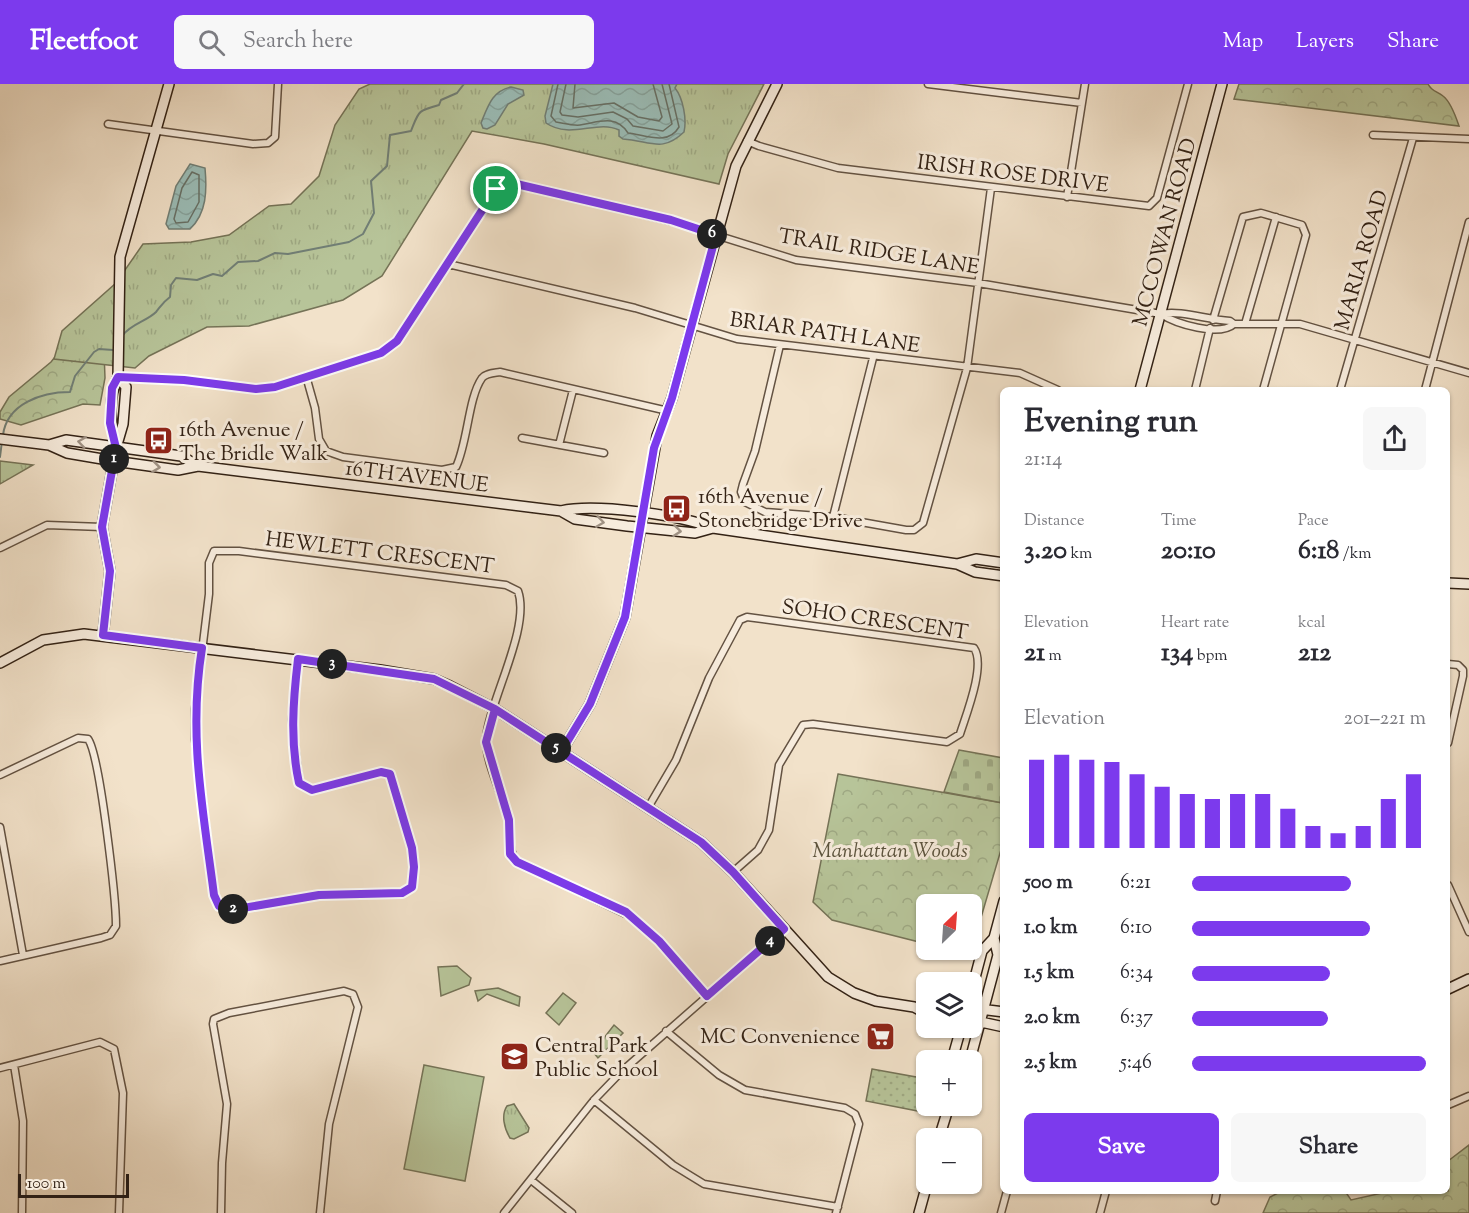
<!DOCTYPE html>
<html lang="en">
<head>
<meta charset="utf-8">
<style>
  body { margin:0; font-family:"Sorts Mill Goudy",serif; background:#f7f7f7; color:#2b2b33; height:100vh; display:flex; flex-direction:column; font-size:22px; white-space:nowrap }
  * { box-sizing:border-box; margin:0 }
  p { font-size:20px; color:#7c7c81 }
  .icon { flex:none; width:33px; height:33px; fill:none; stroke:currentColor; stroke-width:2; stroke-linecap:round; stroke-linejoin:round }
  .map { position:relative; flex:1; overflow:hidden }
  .drawer { position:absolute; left:1000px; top:303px; width:450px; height:807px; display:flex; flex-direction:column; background:#fff; border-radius:9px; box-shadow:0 2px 4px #0004 }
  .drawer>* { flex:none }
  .needle { width:39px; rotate:25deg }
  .controls { position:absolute; left:916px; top:810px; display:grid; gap:12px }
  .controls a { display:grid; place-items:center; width:66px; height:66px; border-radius:9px; background:#fff; box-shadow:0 2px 4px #0004; font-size:30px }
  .scale { position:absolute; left:18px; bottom:15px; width:111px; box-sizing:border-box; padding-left:6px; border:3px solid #332215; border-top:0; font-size:16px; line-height:21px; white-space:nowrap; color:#332215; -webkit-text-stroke:4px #f7ecdd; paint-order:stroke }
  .pin { position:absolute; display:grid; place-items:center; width:51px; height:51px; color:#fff; margin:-26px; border:3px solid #fff; border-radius:50%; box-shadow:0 2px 6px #0007 }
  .km { position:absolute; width:30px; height:30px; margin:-15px; border-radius:50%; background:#222; color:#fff; font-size:16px; line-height:30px; text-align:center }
  .round { display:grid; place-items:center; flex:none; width:63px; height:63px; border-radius:9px; background:#f7f7f7 }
  .headline { display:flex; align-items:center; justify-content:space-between; height:102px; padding:0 24px }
  h1 { font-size:33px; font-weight:800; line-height:45px }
  .stats { display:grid; grid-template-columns:repeat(3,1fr); gap:9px; height:102px; padding:6px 24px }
  .stats div { display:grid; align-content:center }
  .stats b { font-size:26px; font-weight:800 }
  .stats small { font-size:16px; font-weight:400 }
  .stats p { font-size:16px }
  .chart { height:168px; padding:12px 24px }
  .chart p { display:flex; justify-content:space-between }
  .chart svg { width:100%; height:108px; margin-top:6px; stroke:#7c3aed; stroke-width:6 }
  .primary-button { display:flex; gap:12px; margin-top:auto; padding:12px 24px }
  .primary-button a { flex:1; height:69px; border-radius:9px; background:#7c3aed; color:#fff; font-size:24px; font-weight:800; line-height:69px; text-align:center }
  .primary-button a+a { background:#f7f7f7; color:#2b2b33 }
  ul { padding:0 24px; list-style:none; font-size:20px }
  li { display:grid; grid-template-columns:96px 72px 1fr; align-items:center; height:45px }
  li i { height:15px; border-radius:8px; background:#7c3aed }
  header { display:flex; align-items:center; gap:36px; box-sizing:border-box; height:84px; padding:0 30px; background:#7c3aed; color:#fff }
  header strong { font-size:28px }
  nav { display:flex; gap:33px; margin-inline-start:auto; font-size:21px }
  .search { width:420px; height:54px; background:#f7f7f7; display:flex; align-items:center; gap:15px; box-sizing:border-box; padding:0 21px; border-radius:9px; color:#7c7c81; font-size:22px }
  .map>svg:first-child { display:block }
  .grass { fill:url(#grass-dots); stroke:#757357; stroke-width:1.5 }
  .forest { fill:url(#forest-crowns); stroke:#757357; stroke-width:1.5 }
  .cemetery { fill:url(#cemetery-stones); stroke:#757357; stroke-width:1.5 }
  .park { fill:url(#park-tufts); stroke:#757357; stroke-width:1.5 }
  .pitch { fill:#b7c499; stroke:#757357; stroke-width:1.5 }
  .water { fill:url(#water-waves); stroke:#717f76; stroke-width:1.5 }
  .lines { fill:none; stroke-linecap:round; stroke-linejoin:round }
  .shore { stroke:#677066; stroke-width:1.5 }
  .stream { stroke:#717f76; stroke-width:2 }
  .street-casing { stroke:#635242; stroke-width:9 }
  .secondary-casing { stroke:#332215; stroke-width:12 }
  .street { stroke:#f7ecdd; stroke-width:6 }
  .secondary { stroke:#f7ecdd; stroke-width:9 }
  .oneway { stroke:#9f9183 }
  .route-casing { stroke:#fff; stroke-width:12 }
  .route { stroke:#7c3aed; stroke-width:8 }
  .labels { text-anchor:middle; stroke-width:6; stroke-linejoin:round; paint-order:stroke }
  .street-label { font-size:21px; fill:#332215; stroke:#f7ecdd }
  .poi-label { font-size:21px; fill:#332215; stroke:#f7ecdd; text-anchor:start }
  .park-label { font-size:21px; font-style:italic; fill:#5b533d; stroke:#f7ecdd }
</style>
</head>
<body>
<header>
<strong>Fleetfoot</strong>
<div class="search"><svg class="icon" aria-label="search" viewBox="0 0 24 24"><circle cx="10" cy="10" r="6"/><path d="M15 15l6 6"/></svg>Search here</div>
<nav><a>Map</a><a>Layers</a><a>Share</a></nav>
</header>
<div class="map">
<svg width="1469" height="1129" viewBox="0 0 1469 1129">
  <defs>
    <pattern id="grass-dots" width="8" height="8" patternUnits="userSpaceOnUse" patternTransform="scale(1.5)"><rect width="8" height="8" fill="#b7c499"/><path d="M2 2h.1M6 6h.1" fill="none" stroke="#9ea883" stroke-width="1.8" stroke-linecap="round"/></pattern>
    <pattern id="forest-crowns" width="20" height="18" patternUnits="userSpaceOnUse" patternTransform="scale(1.5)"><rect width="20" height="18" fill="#b7c499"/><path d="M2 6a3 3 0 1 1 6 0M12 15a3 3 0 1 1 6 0" fill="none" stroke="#9ea883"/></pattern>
    <pattern id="cemetery-stones" width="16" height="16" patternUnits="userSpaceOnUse" patternTransform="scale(1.5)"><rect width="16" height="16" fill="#b7c499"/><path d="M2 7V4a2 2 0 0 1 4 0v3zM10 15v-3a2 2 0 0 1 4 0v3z" fill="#9ea883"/></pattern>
    <pattern id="park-tufts" width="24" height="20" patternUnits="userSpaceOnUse" patternTransform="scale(1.5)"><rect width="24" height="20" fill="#b7c499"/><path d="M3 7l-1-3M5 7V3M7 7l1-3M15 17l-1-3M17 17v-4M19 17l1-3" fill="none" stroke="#9ea883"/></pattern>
    <pattern id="water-waves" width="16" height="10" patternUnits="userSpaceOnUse" patternTransform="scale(1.5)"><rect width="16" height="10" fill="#9bbdb7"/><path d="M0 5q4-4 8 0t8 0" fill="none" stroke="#86a29c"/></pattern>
  </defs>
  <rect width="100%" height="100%" fill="#f2e2ca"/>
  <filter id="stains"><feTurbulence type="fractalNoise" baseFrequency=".00333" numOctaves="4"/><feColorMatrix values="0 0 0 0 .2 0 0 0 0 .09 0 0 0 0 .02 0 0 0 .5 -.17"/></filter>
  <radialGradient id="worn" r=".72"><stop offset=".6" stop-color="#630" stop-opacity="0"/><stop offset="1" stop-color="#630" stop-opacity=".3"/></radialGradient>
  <path class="grass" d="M872,985L927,995L928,1029L866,1017Z"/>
  <path class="forest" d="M1239,0H1428C1432,8 1437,7 1443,12C1451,18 1456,33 1459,42L1234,15Z
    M102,214L105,294L100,321L83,320L21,341L0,335V328L9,313L51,278Z
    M838,690L1003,719V759L972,864V820H927V860L832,836L813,818Z
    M1469,1061V1129H1263L1270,1113L1282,1107H1345L1351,1116L1391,1107H1448V1077Z"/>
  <path class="cemetery" d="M959,666L1003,674V719L944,708Z"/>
  <path class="park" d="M370,0H764L728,70L719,100L544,60L472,47L382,192L343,216L249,242L207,243L149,272L135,284L54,275L62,247L116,199L143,160L191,158L229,151L269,122L291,120L319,92L335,41L359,5Z
    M0,377L33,381L0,400Z
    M614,941L623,949L598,974L593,968Z
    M514,1020L529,1044L528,1048L514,1055L510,1054C504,1044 501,1031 507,1022Z"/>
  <path class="pitch" d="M457,882L471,894L469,901L441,912L438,883Z
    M498,904L520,913L519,922L487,910L478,917L475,907Z
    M563,909L576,919L559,941L546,929Z
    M424,981L484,993L465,1097L404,1085Z"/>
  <path class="water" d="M553,0H677L675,4C683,14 687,35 684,48C662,69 651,57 623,55L619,52V46C597,35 571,56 546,39L545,32Z
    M511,3L523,6L524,11L508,20L495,41L487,45L483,44L481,39C488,22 492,7 511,3Z
    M190,80L205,84C207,106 207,129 190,145H169L166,140L176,102Z"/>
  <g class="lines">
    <path class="shore" d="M558,0L551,32L556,38C563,39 573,42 580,41C599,38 616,30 628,49C646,51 668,62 679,43L669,0
      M566,0L560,28L562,31L578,33L613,28L627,35L633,42L663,47L672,40L662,0
      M575,0L573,24L614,19L638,33L659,37L662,33L653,0
      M192,88L199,91V118L188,138L176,139L174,135L182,104Z"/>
    <path class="stream" d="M123,251C131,240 147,237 156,228C161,222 163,218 170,213L171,201L176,194L197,196L213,190L222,192L238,178L258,177L275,169L288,170L349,158L363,150L374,129L371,97L387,82L390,51L411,47C419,27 417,27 439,21L441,16L457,9L464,0
      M3,351C7,320 41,308 70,308L75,292L94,268L99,265L113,266
      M0,373L2,357"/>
    <defs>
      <path id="street" d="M928,0L1082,19
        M108,40L253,60L268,59L275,53L278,0
        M1373,51L1469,55
        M747,57L759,62L838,84L1149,122L1157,114L1188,0
        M1067,113L1085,0
        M448,180L635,224L737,255L1020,289L1058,306
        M1161,230C1176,240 1219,253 1234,240H1300L1469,289
        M1213,236L1243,133L1261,129L1302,141L1306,151L1263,306
        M1245,240L1276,133
        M780,261L755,367L743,400L741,408L745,418L765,428L833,433L906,446H914L923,439L967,284L991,104
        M306,292L315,324L319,355L326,367L343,373L442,386L456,383C468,358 468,314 482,294C486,289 494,289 500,288L668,327
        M119,293L184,296L256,305L275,303L381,269L397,257L498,102L509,98L671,137L796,176L978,199L1161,230C1182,226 1207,236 1230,237L1234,240
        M1195,306L1210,244
        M1340,306L1413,54
        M1425,306L1469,138
        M522,354L604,369
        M559,361L573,306
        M833,433L873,274
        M0,464L47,441L102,443
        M298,575L292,636L299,699L312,706L381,688L390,690L412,764L414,783L412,803L402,809L319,811L237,825L219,822L214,811L195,655V625L209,510V479L214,467H239L506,501L518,507C531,544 489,617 486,655C485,677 503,713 509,735C513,751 506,765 517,778L632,833L659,857L707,912
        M1448,580L1458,581L1463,586V592L1448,659
        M0,691L78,654L88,655C100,671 116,816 116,842L110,851L101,854L0,877
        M649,722L676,676L709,594L740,536L747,533L974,564C986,581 966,631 960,650L947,658L813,640L803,641L779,681L769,746L758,766L733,788
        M0,743L23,871
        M1448,801L1469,848
        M666,947L719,991L745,1006L845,1024L855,1030L859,1040L836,1129
        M14,981L23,1037L22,1129
        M0,984L100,958L114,965L123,1009L119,1129
        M594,1016L673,1081L704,1100L838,1123
        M1448,1021L1469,1012
        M531,1096L572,1129
        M1215,1117L1217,1107
        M221,1129L222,1079L227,1020L213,940L214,935L229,929L344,907L353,910L358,923L329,1040L320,1129
        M504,1129L594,1016L621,988L784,845
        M1001,1129L1007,1107
        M1100,1129L1106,1107"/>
      <path id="secondary" d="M1140,306L1222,0
        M0,355L49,361L67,369L114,377L178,386L198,382L561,427C595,419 680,431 713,444L957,480L975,488L1004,492
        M49,361L66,356L181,372L198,382
        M116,364C111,340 107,315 118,293L120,173L169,0
        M561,427L575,435L627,442L695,449L713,444
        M957,480L976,475L1004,479
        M1448,499L1469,500
        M103,551L110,487L102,443L116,364L123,340L126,303L118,293
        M0,579L43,556L84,550L380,586L434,595L450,602L495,625L701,758L733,788L828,893L854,909L876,917L914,923L927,930
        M561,668L590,620L625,533L657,352L672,314L736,82L777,0
        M972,905L982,867L994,854L1004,817
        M1448,905L1469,895
        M972,924L1004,928
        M972,936L1004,943
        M952,976L961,944
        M970,976L998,871L994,854
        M939,1054L949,1022
        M919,1129L927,1100"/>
    </defs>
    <use href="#street" class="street-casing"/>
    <use href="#secondary" class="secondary-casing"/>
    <use href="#street" class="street"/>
    <use href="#secondary" class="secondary"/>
  </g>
  <defs><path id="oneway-chevron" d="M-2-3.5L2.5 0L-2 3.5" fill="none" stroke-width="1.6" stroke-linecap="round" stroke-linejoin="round" transform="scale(1.5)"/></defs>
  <g class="oneway">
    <use href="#oneway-chevron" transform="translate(82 358) rotate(-172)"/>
    <use href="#oneway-chevron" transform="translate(156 383) rotate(7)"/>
    <use href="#oneway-chevron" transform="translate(600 438) rotate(8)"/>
    <use href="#oneway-chevron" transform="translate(677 447) rotate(6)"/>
  </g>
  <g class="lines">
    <defs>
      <path id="route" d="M496,105L397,257L381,269L275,303L256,305L184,296L118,293L112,304L110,339L116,364L102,443L110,487L103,551L202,564C188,651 203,725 214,811L219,822L237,825L319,811L402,809L412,803L414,783L412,764L390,690L381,688L312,706L299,699C290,658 293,617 298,575L434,595L495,625L701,758L733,788L784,845L707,912L659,857L626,828L517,778L510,770L509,736L486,658L495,625L561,668L590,620L625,533L654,364L672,314L716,151L671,136L512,99H502L496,105"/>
    </defs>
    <use href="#route" class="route-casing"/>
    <use href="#route" class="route"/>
  </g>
  <defs>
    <symbol id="bus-square" viewBox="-11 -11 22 22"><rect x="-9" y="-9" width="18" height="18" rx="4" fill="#8f2418" stroke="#f7ecdd"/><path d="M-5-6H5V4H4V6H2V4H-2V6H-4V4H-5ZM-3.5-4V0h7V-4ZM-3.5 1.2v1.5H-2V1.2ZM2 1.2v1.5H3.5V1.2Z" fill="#fff"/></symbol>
    <symbol id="supermarket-square" viewBox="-11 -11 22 22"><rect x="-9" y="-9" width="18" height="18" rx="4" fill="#8f2418" stroke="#f7ecdd"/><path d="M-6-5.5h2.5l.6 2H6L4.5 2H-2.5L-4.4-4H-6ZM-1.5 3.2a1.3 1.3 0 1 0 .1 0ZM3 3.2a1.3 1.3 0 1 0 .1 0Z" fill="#fff"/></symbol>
    <symbol id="school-square" viewBox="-11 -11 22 22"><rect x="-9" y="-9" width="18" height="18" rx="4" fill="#8f2418" stroke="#f7ecdd"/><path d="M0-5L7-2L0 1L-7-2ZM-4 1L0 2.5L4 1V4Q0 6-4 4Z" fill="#fff"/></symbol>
  </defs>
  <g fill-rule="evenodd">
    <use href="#bus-square" x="142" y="340" width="33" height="33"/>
    <use href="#bus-square" x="660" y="408" width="33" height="33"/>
    <use href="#supermarket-square" x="864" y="936" width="33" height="33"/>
    <use href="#school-square" x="498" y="956" width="33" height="33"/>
  </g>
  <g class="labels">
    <g class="street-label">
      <text transform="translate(1013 89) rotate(7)" y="7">IRISH ROSE DRIVE</text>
      <text transform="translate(1164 148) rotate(-75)" y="7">MCCOWAN ROAD</text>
      <text transform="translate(879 167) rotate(9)" y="7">TRAIL RIDGE LANE</text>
      <text transform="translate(1361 176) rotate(-74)" y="7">MARIA ROAD</text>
      <text transform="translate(825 248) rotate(8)" y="7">BRIAR PATH LANE</text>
      <text transform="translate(417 392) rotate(7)" y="7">16TH AVENUE</text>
      <text transform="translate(380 468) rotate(7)" y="7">HEWLETT CRESCENT</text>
      <text transform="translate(875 535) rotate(8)" y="7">SOHO CRESCENT</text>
    </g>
    <g class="poi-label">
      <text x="179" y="352">16th Avenue /<tspan x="179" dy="24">The Bridle Walk</tspan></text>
      <text x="698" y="419">16th Avenue /<tspan x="698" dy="24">Stonebridge Drive</tspan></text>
      <text x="860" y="959" text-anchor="end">MC Convenience</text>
      <text x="535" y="968">Central Park<tspan x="535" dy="24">Public School</tspan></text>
    </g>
    <g class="park-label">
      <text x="890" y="773">Manhattan Woods</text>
    </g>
  </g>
  <rect width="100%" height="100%" filter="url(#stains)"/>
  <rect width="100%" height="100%" fill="url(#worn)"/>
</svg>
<div class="controls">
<a><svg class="needle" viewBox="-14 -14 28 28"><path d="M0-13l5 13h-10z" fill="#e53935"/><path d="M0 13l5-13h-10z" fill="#7c7c81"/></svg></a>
<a><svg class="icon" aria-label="layers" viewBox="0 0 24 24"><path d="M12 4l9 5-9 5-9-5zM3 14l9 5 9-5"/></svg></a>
<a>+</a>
<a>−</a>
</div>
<div class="scale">100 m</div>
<div class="pin" style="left:496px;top:105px;background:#1e9e55"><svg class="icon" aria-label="arrive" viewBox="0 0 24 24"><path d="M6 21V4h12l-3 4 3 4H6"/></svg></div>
<b class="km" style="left:114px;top:375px">1</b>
<b class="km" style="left:233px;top:825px">2</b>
<b class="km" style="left:332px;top:580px">3</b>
<b class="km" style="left:770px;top:857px">4</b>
<b class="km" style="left:556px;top:664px">5</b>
<b class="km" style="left:712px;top:150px">6</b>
<section class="drawer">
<div class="headline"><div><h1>Evening run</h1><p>21:14</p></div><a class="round"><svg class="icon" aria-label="share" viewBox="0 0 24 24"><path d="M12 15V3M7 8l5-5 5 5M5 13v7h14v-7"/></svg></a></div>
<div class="stats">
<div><p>Distance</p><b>3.20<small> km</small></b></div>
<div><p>Time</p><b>20:10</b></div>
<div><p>Pace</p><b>6:18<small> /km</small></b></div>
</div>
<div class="stats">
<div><p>Elevation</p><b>21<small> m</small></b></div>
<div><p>Heart rate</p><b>134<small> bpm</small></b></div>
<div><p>kcal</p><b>212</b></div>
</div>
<div class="chart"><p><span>Elevation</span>201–221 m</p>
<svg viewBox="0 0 160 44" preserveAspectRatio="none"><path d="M5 44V8M15 44V6M25 44V8M35 44V9M45 44V14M55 44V19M65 44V22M75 44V24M85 44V22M95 44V22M105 44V28M115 44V35M125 44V38M135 44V35M145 44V24M155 44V14"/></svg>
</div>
<ul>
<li><b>500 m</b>6:21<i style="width:68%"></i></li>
<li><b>1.0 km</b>6:10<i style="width:76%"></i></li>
<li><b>1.5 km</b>6:34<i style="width:59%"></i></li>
<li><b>2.0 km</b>6:37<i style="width:58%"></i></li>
<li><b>2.5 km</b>5:46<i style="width:100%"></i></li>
</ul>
<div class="primary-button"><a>Save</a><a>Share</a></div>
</section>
</div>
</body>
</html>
